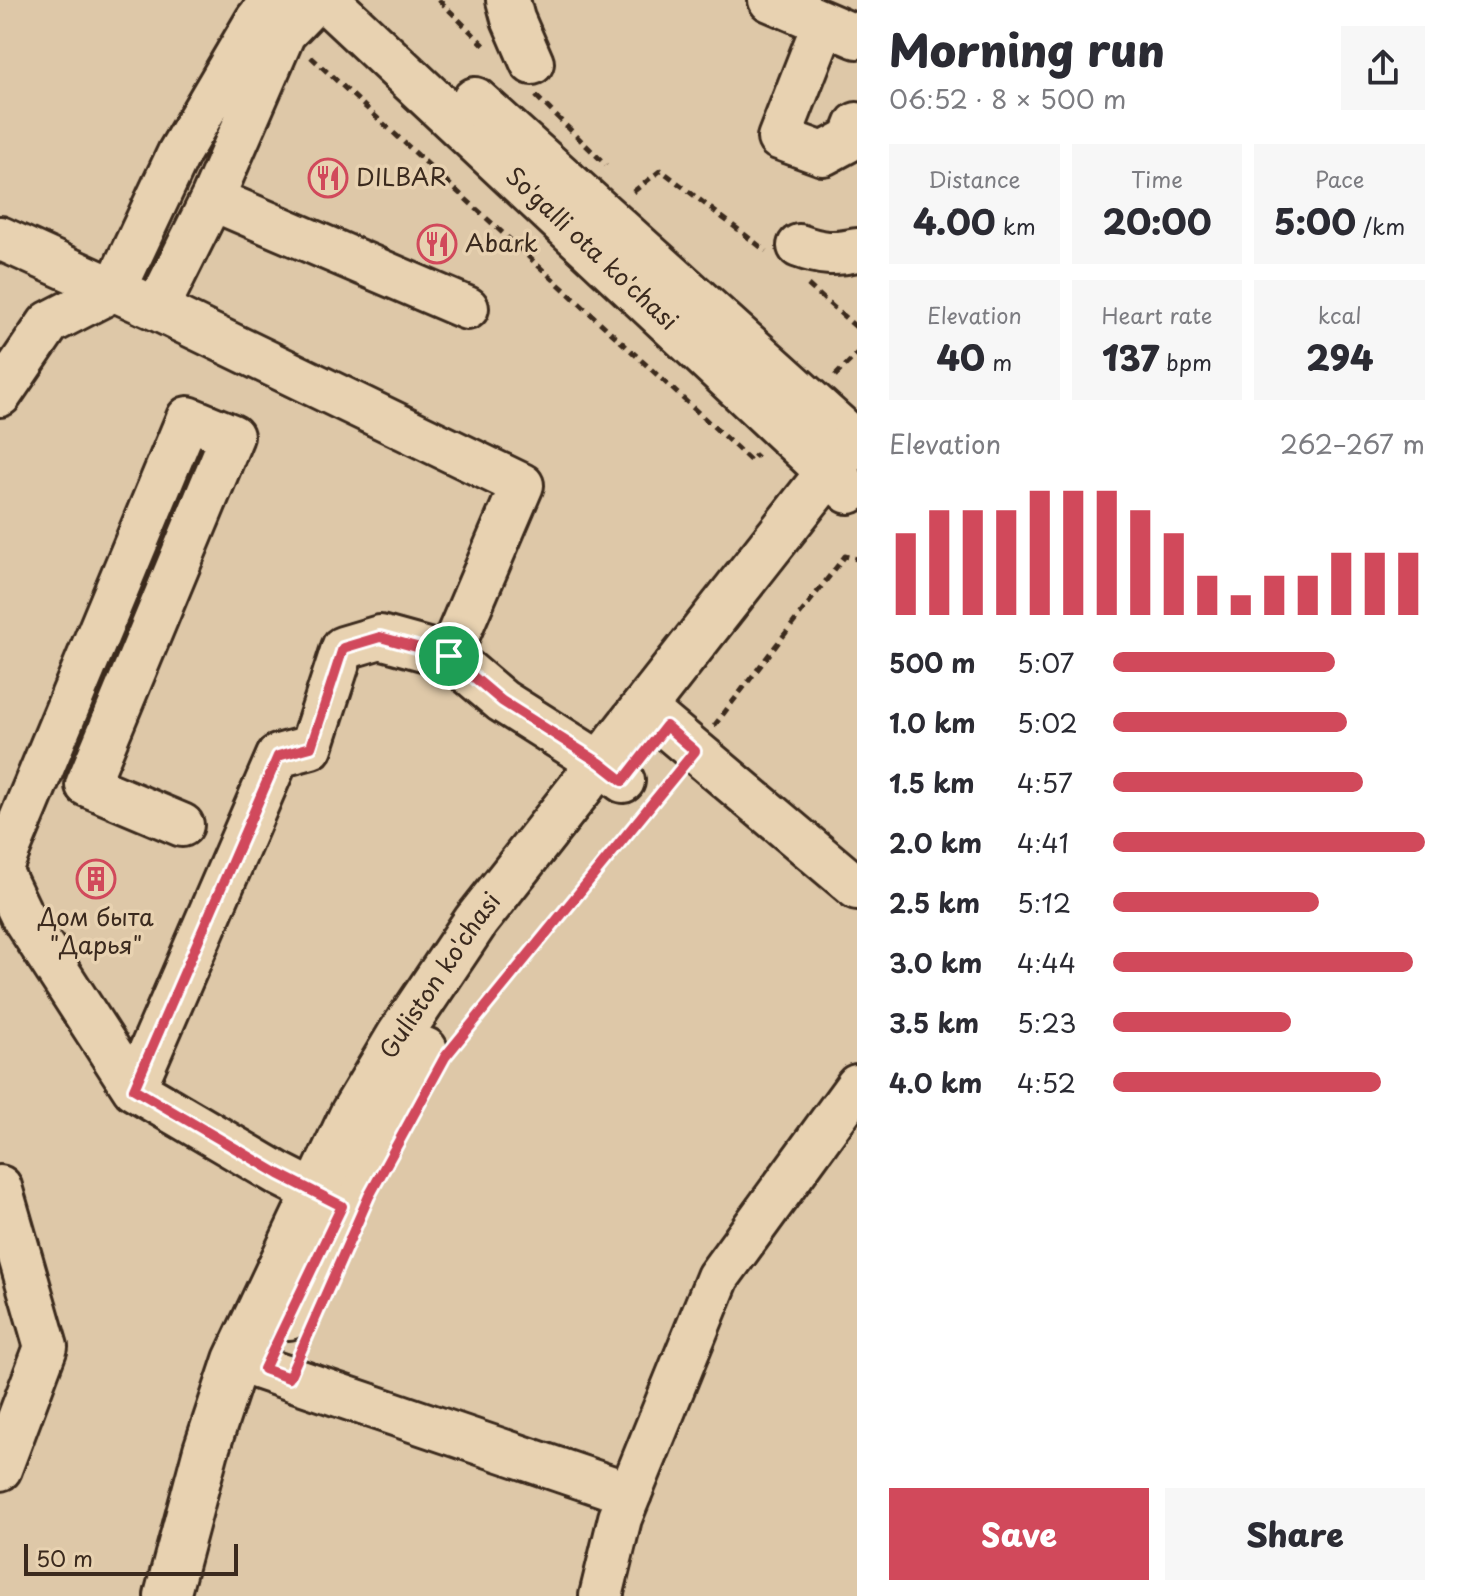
<!DOCTYPE html>
<html lang="en">
<head>
<meta charset="utf-8">
<style>
  body { margin:0; font-family:"Playpen Sans",sans-serif; background:#f7f7f7; color:#2b2b33; height:100vh; display:flex; flex-direction:column; font-size:30px; white-space:nowrap }
  * { box-sizing:border-box; margin:0 }
  p { font-size:26px; color:#7c7c81 }
  .icon { flex:none; width:44px; height:44px; fill:none; stroke:currentColor; stroke-width:2; stroke-linecap:round; stroke-linejoin:round }
  .map { position:relative; flex:1; overflow:hidden }
  .sheet { display:flex; flex-direction:column; background:#fff; width:600px }
  .sheet>* { flex:none }
  .scale { position:absolute; left:24px; bottom:20px; width:214px; box-sizing:border-box; padding-left:8px; border:4px solid #3b2a1e; border-top:0; font-size:22px; line-height:28px; white-space:nowrap; color:#3b2a1e; -webkit-text-stroke:6px #e8d2b1; paint-order:stroke }
  .pin { position:absolute; display:grid; place-items:center; width:68px; height:68px; color:#fff; margin:-34px; border:4px solid #fff; border-radius:50%; box-shadow:0 2px 8px #0007 }
  .round { display:grid; place-items:center; flex:none; width:84px; height:84px; border-radius:0px; background:#f7f7f7 }
  .headline { display:flex; align-items:center; justify-content:space-between; height:136px; padding:0 32px }
  h1 { font-size:44px; font-weight:800; line-height:60px }
  .figures { display:grid; grid-template-columns:repeat(3,1fr); gap:12px; height:136px; padding:8px 32px }
  .figures div { display:grid; align-content:center; border-radius:0px; background:#f7f7f7; text-align:center }
  .figures b { font-size:34px; font-weight:800 }
  .figures small { font-size:22px; font-weight:400 }
  .figures p { font-size:22px }
  .chart { height:224px; padding:16px 32px }
  .chart p { display:flex; justify-content:space-between }
  .chart svg { width:100%; height:144px; margin-top:8px; stroke:#d1495b; stroke-width:6 }
  .button { display:flex; gap:16px; margin-top:auto; padding:16px 32px }
  .button a { flex:1; height:92px; border-radius:0px; background:#d1495b; color:#fff; font-size:32px; font-weight:800; line-height:92px; text-align:center }
  .button a+a { background:#f7f7f7; color:#2b2b33 }
  ul { padding:0 32px; list-style:none; font-size:26px }
  li { display:grid; grid-template-columns:128px 96px 1fr; align-items:center; height:60px }
  li i { height:20px; border-radius:10px; background:#d1495b }
  main { display:flex; flex:1; min-height:0 }
  .map>svg:first-child { display:block }
  .lines { fill:none; stroke-linecap:round; stroke-linejoin:round }
  .minor-casing { stroke:#3b2a1e; stroke-width:48 }
  .major-casing { stroke:#3b2a1e; stroke-width:50 }
  .path { stroke:#3b2a1e; stroke-width:5; stroke-dasharray:8 6; stroke-linecap:butt }
  .minor { stroke:#e8d2b1; stroke-width:42 }
  .major { stroke:#e8d2b1; stroke-width:44 }
  .route-casing { stroke:#fff; stroke-width:16 }
  .route { stroke:#d1495b; stroke-width:10 }
  .labels { text-anchor:middle; stroke-width:7; stroke-linejoin:round; paint-order:stroke }
  .poi-label { font-size:24px; fill:#3b2a1e; stroke:#e8d2b1; text-anchor:start }
  .street-label { font-size:24px; fill:#3b2a1e; stroke:#e8d2b1 }
</style>
</head>
<body>
<main>
<div class="map">
<svg width="857" height="1596" viewBox="0 0 857 1596">
  <rect width="100%" height="100%" fill="#dec8a8"/>
  <filter id="ink" filterUnits="userSpaceOnUse"><feTurbulence type="fractalNoise" baseFrequency=".0125" numOctaves="2"/><feDisplacementMap in="SourceGraphic" scale="16" xChannelSelector="R" yChannelSelector="G"/><feConvolveMatrix kernelMatrix="1 2 1 2 8 2 1 2 1" color-interpolation-filters="sRGB"/></filter>
  <g filter="url(#ink)">
    <g class="lines">
      <defs>
        <path id="minor" d="M508,0L513,19L532,63
          M770,0L857,37
          M824,23L779,138L823,154L851,139L857,124
          M212,199L467,308
          M0,238L157,309L522,485L449,656
          M799,246C821,254 834,255 857,250
          M157,309L212,199L284,33L316,0
          M0,395L49,323L115,289L179,153L257,20L273,0
          M643,707L857,888
          M0,870L188,418L232,436L87,785L182,825
          M0,870L21,914L134,1089L279,1174L342,1206
          M134,1089L278,756L311,747L343,648L380,637L449,656L502,701L600,763L623,781
          M0,1187L46,1347L0,1469
          M236,1360L630,1494
          M601,1596L620,1518L718,1277L857,1086"/>
        <g id="major">
          <path id="s1" d="M326,0L849,491"/>
          <path d="M475,100L857,444"/>
          <path d="M289,1317L382,1125L425,1050"/>
          <path id="s2" d="M167,1596L206,1450L236,1360L353,1113L399,1036L476,921L857,436"/>
        </g>
      </defs>
      <use href="#minor" class="minor-casing"/>
      <use href="#major" class="major-casing"/>
      <path class="path" d="M439,0L486,47
        M311,57L751,461L757,454
        M536,96L606,165
        M633,192L661,170L766,251
        M808,285L857,328
        M835,376L857,354
        M714,726L845,556L857,559
        M654,801L673,778
        M457,1043L648,808"/>
      <use href="#minor" class="minor"/>
      <use href="#major" class="major"/>
    </g>
  </g>
  <g class="lines" filter="url(#ink)">
    <defs>
      <path id="route" d="M380,637L449,656L502,701L600,763L623,781L666,726L695,751L445,1057L369,1196L289,1378L264,1369L342,1206L279,1174L134,1089L278,756L311,747L343,648Z"/>
    </defs>
    <use href="#route" class="route-casing"/>
    <use href="#route" class="route"/>
  </g>
  <defs>
    <symbol id="restaurant-ring" viewBox="-11 -11 22 22"><circle r="9.5" fill="#e8d2b1" stroke="#d1495b" stroke-width="1.5"/><path d="M-5-6h1v4h1v-4h1v4h1v-4h1v5L-1.5 .5V6h-2V.5L-5-1ZM5-6V6H3V1.5H1.5Q1.5-4 5-6Z" fill="#d1495b"/></symbol>
    <symbol id="building-ring" viewBox="-11 -11 22 22"><circle r="9.5" fill="#e8d2b1" stroke="#d1495b" stroke-width="1.5"/><path d="M-4-6H4V6H1V3H-1V6H-4ZM-2.5-4.3h1.7v1.8h-1.7ZM.8-4.3h1.7v1.8H.8ZM-2.5-1h1.7V.8h-1.7ZM.8-1h1.7V.8H.8Z" fill="#d1495b"/></symbol>
  </defs>
  <g fill-rule="evenodd">
    <use href="#restaurant-ring" x="306" y="156" width="44" height="44"/>
    <use href="#restaurant-ring" x="415" y="222" width="44" height="44"/>
    <use href="#building-ring" x="74" y="857" width="44" height="44"/>
  </g>
  <g class="labels">
    <g class="poi-label">
      <text x="356" y="186">DILBAR</text>
      <text x="465" y="252">Abark</text>
      <text x="96" y="926" text-anchor="middle">Дом быта<tspan x="96" dy="28">"Дарья"</tspan></text>
    </g>
    <g class="street-label">
      <text dy="8" stroke="none"><textPath href="#s1" startOffset="364">So'galli ota ko'chasi</textPath></text>
      <text dy="8" stroke="none"><textPath href="#s2" startOffset="682">Guliston ko'chasi</textPath></text>
    </g>
  </g>
</svg>
<div class="scale">50 m</div>
<div class="pin" style="left:449px;top:656px;background:#1e9e55"><svg class="icon" aria-label="arrive" viewBox="0 0 24 24"><path d="M6 21V4h12l-3 4 3 4H6"/></svg></div>
</div>
<section class="sheet">
<div class="headline"><div><h1>Morning run</h1><p>06:52 · 8 × 500 m</p></div><a class="round"><svg class="icon" aria-label="share" viewBox="0 0 24 24"><path d="M12 15V3M7 8l5-5 5 5M5 13v7h14v-7"/></svg></a></div>
<div class="figures">
<div><p>Distance</p><b>4.00<small> km</small></b></div>
<div><p>Time</p><b>20:00</b></div>
<div><p>Pace</p><b>5:00<small> /km</small></b></div>
</div>
<div class="figures">
<div><p>Elevation</p><b>40<small> m</small></b></div>
<div><p>Heart rate</p><b>137<small> bpm</small></b></div>
<div><p>kcal</p><b>294</b></div>
</div>
<div class="chart"><p><span>Elevation</span>262–267 m</p>
<svg viewBox="0 0 160 44" preserveAspectRatio="none"><path d="M5 44V19M15 44V12M25 44V12M35 44V12M45 44V6M55 44V6M65 44V6M75 44V12M85 44V19M95 44V32M105 44V38M115 44V32M125 44V32M135 44V25M145 44V25M155 44V25"/></svg>
</div>
<ul>
<li><b>500 m</b>5:07<i style="width:71%"></i></li>
<li><b>1.0 km</b>5:02<i style="width:75%"></i></li>
<li><b>1.5 km</b>4:57<i style="width:80%"></i></li>
<li><b>2.0 km</b>4:41<i style="width:100%"></i></li>
<li><b>2.5 km</b>5:12<i style="width:66%"></i></li>
<li><b>3.0 km</b>4:44<i style="width:96%"></i></li>
<li><b>3.5 km</b>5:23<i style="width:57%"></i></li>
<li><b>4.0 km</b>4:52<i style="width:86%"></i></li>
</ul>
<div class="button"><a>Save</a><a>Share</a></div>
</section>
</main>
</body>
</html>
